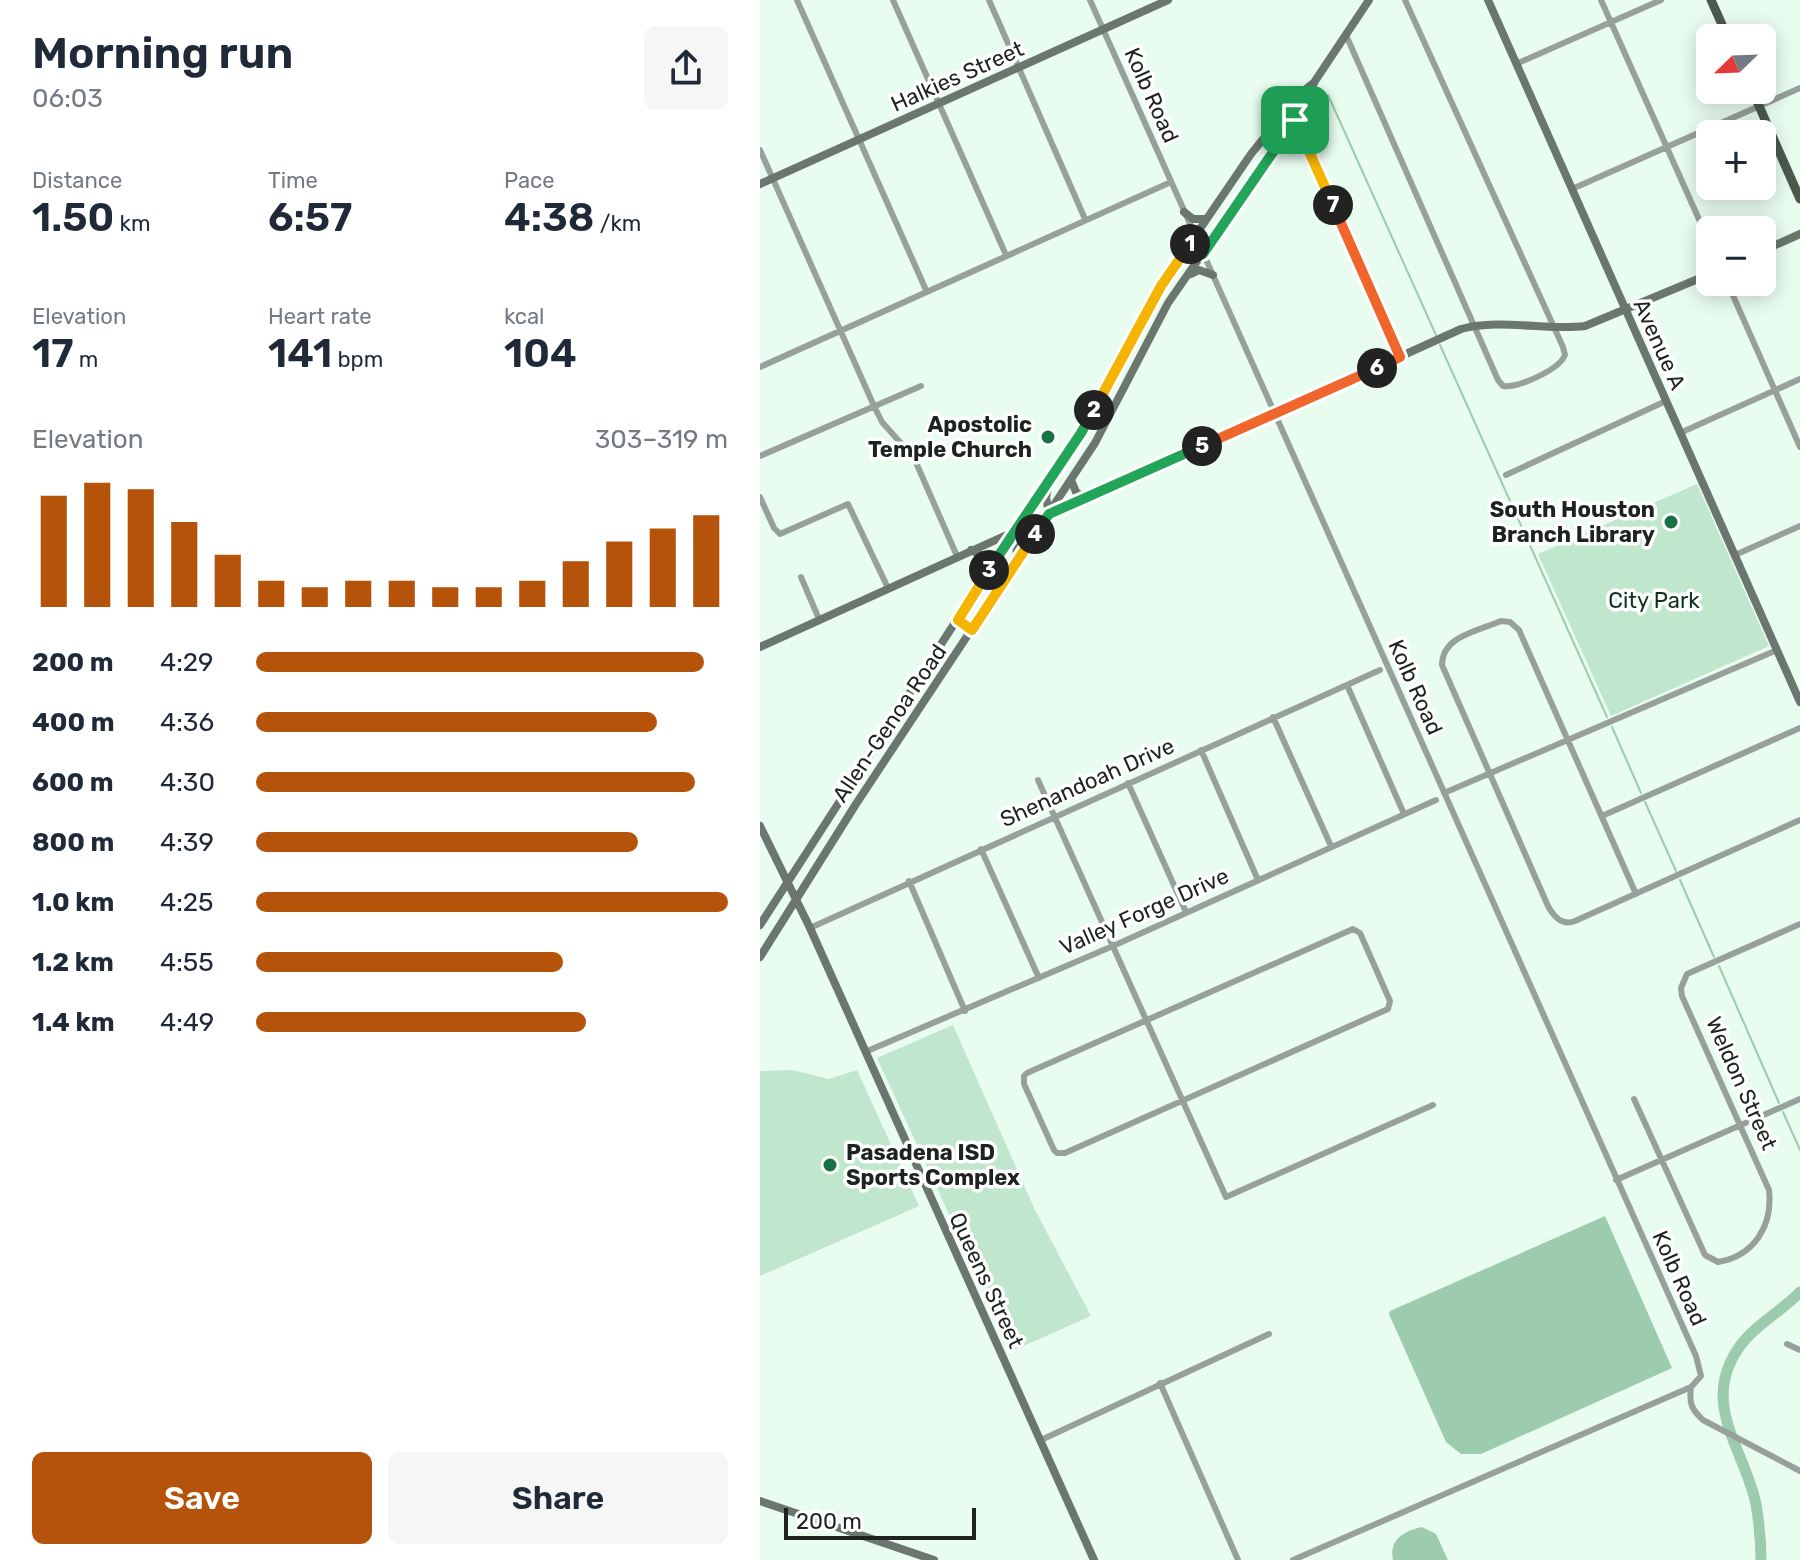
<!DOCTYPE html>
<html lang="en">
<head>
<meta charset="utf-8">
<style>
  body { margin:0; font-family:Rubik,sans-serif; background:#f6f6f7; color:#1f2937; height:100vh; display:flex; flex-direction:column; font-size:30px; white-space:nowrap }
  * { box-sizing:border-box; margin:0 }
  p { font-size:26px; color:#747a83 }
  .icon { flex:none; width:44px; height:44px; fill:none; stroke:currentColor; stroke-width:2; stroke-linecap:round; stroke-linejoin:round }
  .map { position:relative; flex:1; overflow:hidden }
  .panel { display:flex; flex-direction:column; background:#fff; width:760px }
  .panel>* { flex:none }
  .needle { width:52px; rotate:247deg }
  .fabs { position:absolute; left:936px; top:24px; display:grid; gap:16px }
  .fabs a { display:grid; place-items:center; width:80px; height:80px; border-radius:12px; background:#fff; box-shadow:0 4px 20px #0003; font-size:40px }
  .scale { position:absolute; left:24px; bottom:20px; width:192px; box-sizing:border-box; padding-left:8px; border:4px solid #1d241f; border-top:0; font-size:22px; line-height:28px; white-space:nowrap; color:#1d241f; -webkit-text-stroke:6px #fff; paint-order:stroke }
  .pin { position:absolute; display:grid; place-items:center; width:68px; height:68px; color:#fff; margin:-34px; border-radius:16px; box-shadow:0 4px 12px #0006 }
  .km { position:absolute; width:40px; height:40px; margin:-20px; border-radius:50%; background:#222; color:#fff; font-size:22px; line-height:40px; text-align:center }
  .round { display:grid; place-items:center; flex:none; width:84px; height:84px; border-radius:12px; background:#f6f6f7 }
  .overview { display:flex; align-items:center; justify-content:space-between; height:136px; padding:0 32px }
  h1 { font-size:44px; font-weight:600; line-height:60px }
  .stats { display:grid; grid-template-columns:repeat(3,1fr); gap:12px; height:136px; padding:8px 32px }
  .stats div { display:grid; align-content:center }
  .stats b { font-size:40px; font-weight:600 }
  .stats small { font-size:22px; font-weight:400 }
  .stats p { font-size:22px }
  .chart { height:224px; padding:16px 32px }
  .chart p { display:flex; justify-content:space-between }
  .chart svg { width:100%; height:144px; margin-top:8px; stroke:#b45309; stroke-width:6 }
  .button { display:flex; gap:16px; margin-top:auto; padding:16px 32px }
  .button a { flex:1; height:92px; border-radius:12px; background:#b45309; color:#fff; font-size:32px; font-weight:600; line-height:92px; text-align:center }
  .button a+a { background:#f6f6f7; color:#1f2937 }
  ul { padding:0 32px; list-style:none; font-size:26px }
  li { display:grid; grid-template-columns:128px 96px 1fr; align-items:center; height:60px }
  li i { height:20px; border-radius:10px; background:#b45309 }
  main { display:flex; flex:1; min-height:0 }
  .map>svg:first-child { display:block }
  .green { fill:#c0e6cd }
  .water { fill:#9ccbad }
  .lines { fill:none; stroke-linecap:round; stroke-linejoin:round }
  .stream { stroke:#9ccbad; stroke-width:2 }
  .river { stroke:#9ccbad; stroke-width:11 }
  .street { stroke:#97a09a; stroke-width:6 }
  .secondary { stroke:#6a766e; stroke-width:8 }
  .primary { stroke:#4b5950; stroke-width:9 }
  .split-1-casing { stroke:#fff; stroke-width:16 }
  .split-2-casing { stroke:#fff; stroke-width:16 }
  .split-3-casing { stroke:#fff; stroke-width:16 }
  .split-4-casing { stroke:#fff; stroke-width:16 }
  .split-5-casing { stroke:#fff; stroke-width:16 }
  .split-6-casing { stroke:#fff; stroke-width:16 }
  .split-7-casing { stroke:#fff; stroke-width:16 }
  .split-8-casing { stroke:#fff; stroke-width:16 }
  .split-1 { stroke:#22a559; stroke-width:10 }
  .split-2 { stroke:#f5b400; stroke-width:10 }
  .split-3 { stroke:#22a559; stroke-width:10 }
  .split-4 { stroke:#f5b400; stroke-width:10 }
  .split-5 { stroke:#22a559; stroke-width:10 }
  .split-6 { stroke:#f0652b; stroke-width:10 }
  .split-7 { stroke:#f0652b; stroke-width:10 }
  .split-8 { stroke:#f5b400; stroke-width:10 }
  .poi-dot { fill:#177246; stroke:#fff; stroke-width:3 }
  .labels { text-anchor:middle; stroke-width:7; stroke-linejoin:round; paint-order:stroke }
  .street-label { font-size:22px; fill:#1d241f; stroke:#fff }
  .poi-label { font-size:22px; font-weight:bold; fill:#1d241f; stroke:#fff; text-anchor:end }
  .park-label { font-size:22px; fill:#0d331f; stroke:#fff }
</style>
</head>
<body>
<main>
<section class="panel">
<div class="overview"><div><h1>Morning run</h1><p>06:03</p></div><a class="round"><svg class="icon" aria-label="share" viewBox="0 0 24 24"><path d="M12 15V3M7 8l5-5 5 5M5 13v7h14v-7"/></svg></a></div>
<div class="stats">
<div><p>Distance</p><b>1.50<small> km</small></b></div>
<div><p>Time</p><b>6:57</b></div>
<div><p>Pace</p><b>4:38<small> /km</small></b></div>
</div>
<div class="stats">
<div><p>Elevation</p><b>17<small> m</small></b></div>
<div><p>Heart rate</p><b>141<small> bpm</small></b></div>
<div><p>kcal</p><b>104</b></div>
</div>
<div class="chart"><p><span>Elevation</span>303–319 m</p>
<svg viewBox="0 0 160 44" preserveAspectRatio="none"><path d="M5 44V10M15 44V6M25 44V8M35 44V18M45 44V28M55 44V36M65 44V38M75 44V36M85 44V36M95 44V38M105 44V38M115 44V36M125 44V30M135 44V24M145 44V20M155 44V16"/></svg>
</div>
<ul>
<li><b>200 m</b>4:29<i style="width:95%"></i></li>
<li><b>400 m</b>4:36<i style="width:85%"></i></li>
<li><b>600 m</b>4:30<i style="width:93%"></i></li>
<li><b>800 m</b>4:39<i style="width:81%"></i></li>
<li><b>1.0 km</b>4:25<i style="width:100%"></i></li>
<li><b>1.2 km</b>4:55<i style="width:65%"></i></li>
<li><b>1.4 km</b>4:49<i style="width:70%"></i></li>
</ul>
<div class="button"><a>Save</a><a>Share</a></div>
</section>
<div class="map">
<svg width="1040" height="1560" viewBox="0 0 1040 1560">
  <rect width="100%" height="100%" fill="#e8fcef"/>
  <path class="green" d="M937,484L1009,646L851,716L778,554Z
    M193,1025L274,1208L331,1316L252,1351L117,1058Z
    M32,1070L69,1079L97,1070L159,1206L0,1276V1071Z"/>
  <path class="water" d="M845,1216L912,1368L721,1454H701L686,1442L629,1314L630,1311Z
    M662,1527L676,1534L688,1560H633C629,1539 644,1531 662,1527Z"/>
  <g class="lines">
    <path class="stream" d="M568,95L676,335
      M680,345L847,717
      M852,727L881,793
      M885,802L916,871
      M920,880L954,957
      M959,966L1019,1103
      M1023,1112L1040,1150"/>
    <path class="river" d="M1001,1560C1001,1542 999,1522 996,1504C984,1448 939,1403 980,1346C995,1325 1022,1311 1040,1292"/>
    <path class="street" d="M37,0L166,290
      M133,0L246,255
      M229,0L325,219
      M330,0L936,1356L941,1376L931,1387L533,1560
      M841,0L950,244
      M586,35L738,380L743,386C758,388 799,370 805,355L803,347L645,0
      M756,64L901,0
      M535,120L640,357
      M0,150L114,406L122,422L154,458L197,556
      M812,189L1040,88
      M967,282L1040,447
      M0,367L411,182
      M920,433L1040,379
      M0,456L161,386
      M746,475L906,401
      M0,497L14,528L20,534L88,504L128,588
      M975,555L1040,526
      M41,577L59,619
      M587,685L644,814
      M513,717L571,846
      M441,750L498,880
      M278,780L466,1197L673,1105
      M368,783L426,912
      M684,793L1017,650
      M842,816L1040,728
      M221,849L279,978
      M149,881L205,1011
      M876,894L759,630L750,622L741,621C718,631 682,636 682,665L788,906C794,917 802,926 815,921L1040,820
      M50,928L620,670
      M593,929L600,933L630,1001L628,1009L305,1153H297L294,1150L264,1084V1076L267,1073Z
      M105,1052L353,946L676,800
      M874,1099L945,1255L958,1262C994,1256 1013,1226 1009,1190L922,996L921,988L927,974L1040,924
      M856,1180L1040,1099
      M1027,1344L1040,1350
      M400,1383L478,1560
      M931,1387C929,1403 931,1409 943,1420L1040,1471
      M281,1440L509,1334"/>
    <path class="secondary" d="M728,0L1040,702
      M0,184L408,0
      M424,212L433,219H445
      M1002,251L1040,234
      M431,274L439,270L453,275
      M311,480L316,492L324,498
      M289,485L286,497L289,514
      M254,531L257,554L254,560
      M211,550L222,556L228,572
      M0,647C233,539 468,436 701,329C741,318 783,331 825,326L950,274
      M0,826L50,928L334,1560
      M0,925L254,531L321,433L401,286L491,154L539,95L552,84
      M0,957L96,804L335,443L408,303L535,120L555,81L609,0
      M0,1501L174,1560"/>
    <path class="primary" d="M951,0L968,38
      M992,90L1040,199"/>
  </g>
  <g class="lines">
    <defs>
      <path id="split-1" d="M430,244L435,236L443,254L535,120"/>
      <path id="split-2" d="M334,410L401,286L430,244"/>
      <path id="split-3" d="M229,570L321,433L334,410"/>
      <path id="split-4" d="M229,570L198,620L212,630L275,534"/>
      <path id="split-5" d="M275,534L289,514L442,446"/>
      <path id="split-6" d="M442,446L617,368"/>
      <path id="split-7" d="M573,205L640,357L617,368"/>
      <path id="split-8" d="M535,120L573,205"/>
    </defs>
    <use href="#split-1" class="split-1-casing"/>
    <use href="#split-2" class="split-2-casing"/>
    <use href="#split-3" class="split-3-casing"/>
    <use href="#split-4" class="split-4-casing"/>
    <use href="#split-5" class="split-5-casing"/>
    <use href="#split-6" class="split-6-casing"/>
    <use href="#split-7" class="split-7-casing"/>
    <use href="#split-8" class="split-8-casing"/>
    <use href="#split-1" class="split-1"/>
    <use href="#split-2" class="split-2"/>
    <use href="#split-3" class="split-3"/>
    <use href="#split-4" class="split-4"/>
    <use href="#split-5" class="split-5"/>
    <use href="#split-6" class="split-6"/>
    <use href="#split-7" class="split-7"/>
    <use href="#split-8" class="split-8"/>
  </g>
  <g class="poi-dot">
    <circle cx="288" cy="437" r="8"/>
    <circle cx="911" cy="522" r="8"/>
    <circle cx="70" cy="1165" r="8"/>
  </g>
  <g class="labels">
    <g class="street-label">
      <text transform="translate(197 76) rotate(-24)" y="8">Halkies Street</text>
      <text transform="translate(392 95) rotate(66)" y="8">Kolb Road</text>
      <text transform="translate(900 344) rotate(66)" y="8">Avenue A</text>
      <text transform="translate(656 687) rotate(66)" y="8">Kolb Road</text>
      <text transform="translate(129 723) rotate(-56)" y="8">Allen-Genoa Road</text>
      <text transform="translate(327 782) rotate(-24)" y="8">Shenandoah Drive</text>
      <text transform="translate(384 911) rotate(-24)" y="8">Valley Forge Drive</text>
      <text transform="translate(982 1083) rotate(66)" y="8">Weldon Street</text>
      <text transform="translate(920 1278) rotate(66)" y="8">Kolb Road</text>
      <text transform="translate(227 1280) rotate(65)" y="8">Queens Street</text>
    </g>
    <g class="poi-label">
      <text x="272" y="432">Apostolic<tspan x="272" dy="25">Temple Church</tspan></text>
      <text x="895" y="517">South Houston<tspan x="895" dy="25">Branch Library</tspan></text>
      <text x="86" y="1160" text-anchor="start">Pasadena ISD<tspan x="86" dy="25">Sports Complex</tspan></text>
    </g>
    <g class="park-label">
      <text x="894" y="608">City Park</text>
    </g>
  </g>
</svg>
<div class="fabs">
<a><svg class="needle" viewBox="-14 -14 28 28"><path d="M0-13l5 13h-10z" fill="#e53935"/><path d="M0 13l5-13h-10z" fill="#747a83"/></svg></a>
<a>+</a>
<a>−</a>
</div>
<div class="scale">200 m</div>
<div class="pin" style="left:535px;top:120px;background:#1e9e55"><svg class="icon" aria-label="arrive" viewBox="0 0 24 24"><path d="M6 21V4h12l-3 4 3 4H6"/></svg></div>
<b class="km" style="left:430px;top:244px">1</b>
<b class="km" style="left:334px;top:410px">2</b>
<b class="km" style="left:229px;top:570px">3</b>
<b class="km" style="left:275px;top:534px">4</b>
<b class="km" style="left:442px;top:446px">5</b>
<b class="km" style="left:617px;top:368px">6</b>
<b class="km" style="left:573px;top:205px">7</b>
</div>
</main>
</body>
</html>
